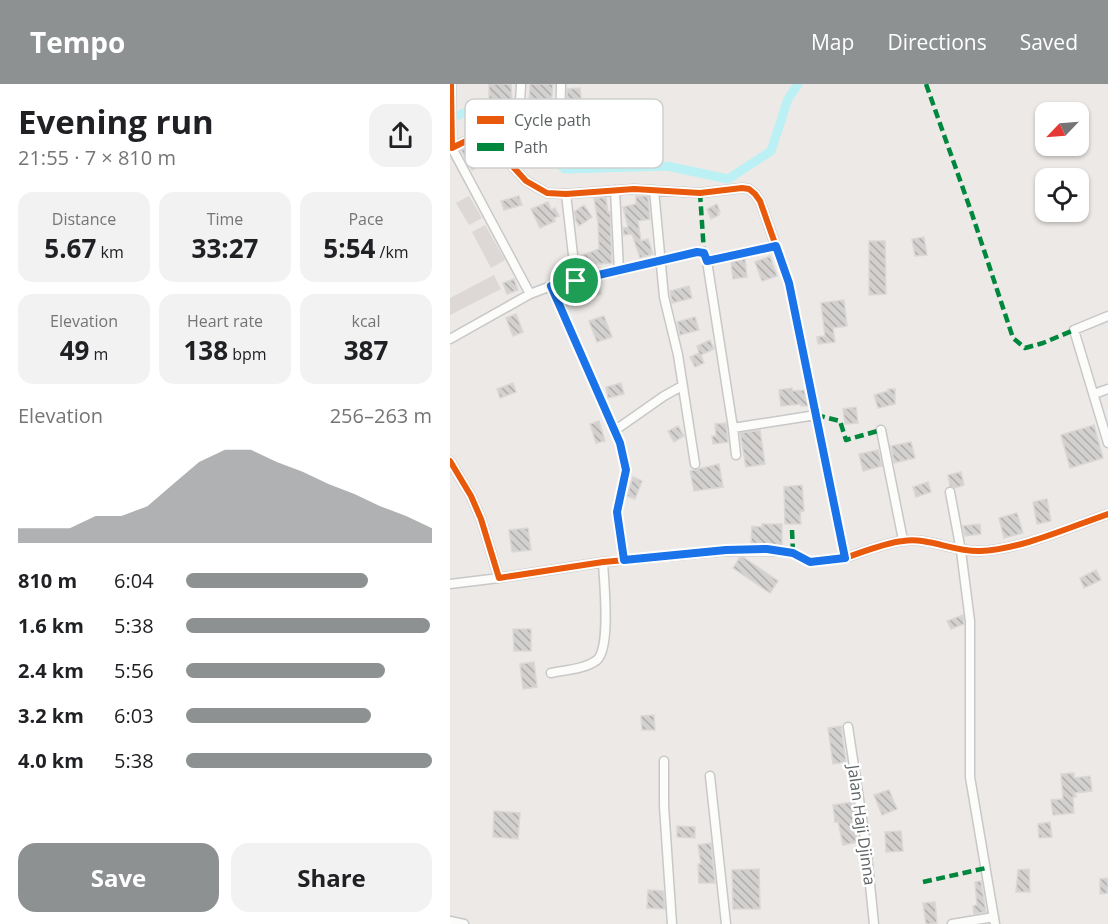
<!DOCTYPE html>
<html lang="en">
<head>
<meta charset="utf-8">
<style>
  body { margin:0; font-family:"Open Sans",sans-serif; background:#f2f2f2; color:#202124; height:100vh; display:flex; flex-direction:column; font-size:22px; white-space:nowrap }
  * { box-sizing:border-box; margin:0 }
  p { font-size:20px; color:#757577 }
  .icon { flex:none; width:33px; height:33px; fill:none; stroke:currentColor; stroke-width:2; stroke-linecap:round; stroke-linejoin:round }
  .map { position:relative; flex:1; overflow:hidden }
  .details { display:flex; flex-direction:column; background:#fff; width:450px }
  .details>* { flex:none }
  .needle { width:39px; rotate:245deg }
  .buttons { position:absolute; left:585px; top:18px; display:grid; gap:12px }
  .buttons a { display:grid; place-items:center; width:54px; height:54px; border-radius:12px; background:#fff; box-shadow:0 2px 4px #0004; font-size:30px }
  .pin { position:absolute; display:grid; place-items:center; width:51px; height:51px; color:#fff; margin:-26px; border:3px solid #fff; border-radius:50%; box-shadow:0 2px 6px #0007 }
  .round { display:grid; place-items:center; flex:none; width:63px; height:63px; border-radius:18px; background:#f2f2f2 }
  .overview { display:flex; align-items:center; justify-content:space-between; height:102px; padding:0 18px }
  h1 { font-size:33px; font-weight:700; line-height:45px }
  .figures { display:grid; grid-template-columns:repeat(3,1fr); gap:9px; height:102px; padding:6px 18px }
  .figures div { display:grid; align-content:center; border-radius:15px; background:#f2f2f2; text-align:center }
  .figures b { font-size:26px; font-weight:700 }
  .figures small { font-size:16px; font-weight:400 }
  .figures p { font-size:16px }
  .chart { height:168px; padding:12px 18px }
  .chart p { display:flex; justify-content:space-between }
  .chart svg { width:100%; height:108px; margin-top:6px; fill:#8e9192; opacity:.7 }
  .action { display:flex; gap:12px; margin-top:auto; padding:12px 18px }
  .action a { flex:1; height:69px; border-radius:18px; background:#8e9192; color:#fff; font-size:24px; font-weight:700; line-height:69px; text-align:center }
  .action a+a { background:#f2f2f2; color:#202124 }
  ul { padding:0 18px; list-style:none; font-size:20px }
  li { display:grid; grid-template-columns:96px 72px 1fr; align-items:center; height:45px }
  li i { height:15px; border-radius:8px; background:#8e9192 }
  header { display:flex; align-items:center; gap:36px; box-sizing:border-box; height:84px; padding:0 30px; background:#8e9192; color:#fff }
  header strong { font-size:28px }
  nav { display:flex; gap:33px; margin-inline-start:auto; font-size:21px }
  main { display:flex; flex:1; min-height:0 }
  .map>svg:first-child { display:block }
  .education { fill:#ddd8d6 }
  .lines { fill:none; stroke-linecap:round; stroke-linejoin:round }
  .canal { stroke:#bbf1f5; stroke-width:9 }
  .building { fill:url(#building-back-hatch); stroke:#dbd7d5; stroke-width:1.5 }
  .street-casing { stroke:#c8c8c8; stroke-width:11 }
  .street { stroke:#fcfcfb; stroke-width:8 }
  .quiet { stroke:#00873e; stroke-width:4.5; stroke-dasharray:9 4.5; stroke-linecap:butt }
  .cycleway-casing { stroke:#fff; stroke-width:10 }
  .cycleway { stroke:#e8590c; stroke-width:6 }
  .route-casing { stroke:#fff; stroke-width:12 }
  .route { stroke:#1a73e8; stroke-width:8 }
  .labels { text-anchor:middle; stroke-width:5; stroke-linejoin:round; paint-order:stroke }
  .street-label { font-size:16px; fill:#5c6264; stroke:#fff }
  .key { fill:#fff; stroke:#ced0d0; stroke-width:1.5 }
  .key-label { font-size:16px; fill:#5c6264 }
</style>
</head>
<body>
<header>
<strong>Tempo</strong>
<nav><a>Map</a><a>Directions</a><a>Saved</a></nav>
</header>
<main>
<section class="details">
<div class="overview"><div><h1>Evening run</h1><p>21:55 · 7 × 810 m</p></div><a class="round"><svg class="icon" aria-label="share" viewBox="0 0 24 24"><path d="M12 15V3M7 8l5-5 5 5M5 13v7h14v-7"/></svg></a></div>
<div class="figures">
<div><p>Distance</p><b>5.67<small> km</small></b></div>
<div><p>Time</p><b>33:27</b></div>
<div><p>Pace</p><b>5:54<small> /km</small></b></div>
</div>
<div class="figures">
<div><p>Elevation</p><b>49<small> m</small></b></div>
<div><p>Heart rate</p><b>138<small> bpm</small></b></div>
<div><p>kcal</p><b>387</b></div>
</div>
<div class="chart"><p><span>Elevation</span>256–263 m</p>
<svg viewBox="0 0 160 44" preserveAspectRatio="none"><path d="M0 44V38L10 38L20 38L30 33L40 33L50 29L60 20L70 11L80 6L90 6L100 11L110 15L120 20L130 24L140 29L150 33L160 38V44z"/></svg>
</div>
<ul>
<li><b>810 m</b>6:04<i style="width:74%"></i></li>
<li><b>1.6 km</b>5:38<i style="width:99%"></i></li>
<li><b>2.4 km</b>5:56<i style="width:81%"></i></li>
<li><b>3.2 km</b>6:03<i style="width:75%"></i></li>
<li><b>4.0 km</b>5:38<i style="width:100%"></i></li>
</ul>
<div class="action"><a>Save</a><a>Share</a></div>
</section>
<div class="map">
<svg width="658" height="840" viewBox="0 0 658 840">
  <defs>
    <pattern id="building-back-hatch" width="6" height="6" patternUnits="userSpaceOnUse" patternTransform="scale(1.5)"><rect width="6" height="6" fill="#d3d1d0"/><path d="M-1 5l2 2M0 0l6 6M5-1l2 2" fill="none" stroke="#aeadac"/></pattern>
  </defs>
  <rect width="100%" height="100%" fill="#ece9e6"/>
  <path class="education" d="M19,112L32,134L19,141L6,119Z
    M35,141L55,176L41,184L22,148Z
    M44,191L51,205L0,231V214Z"/>
  <g class="lines">
    <path class="canal" d="M0,34L22,26L64,43L115,85L217,82L278,95L321,67L338,15L348,0"/>
  </g>
  <path class="building" d="M39,0H61L63,36H54V21L39,22Z
    M80,0H103L101,23L79,21Z
    M130,4L132,25L130,42L116,40L120,17H117V5Z
    M31,58L41,75L22,86L11,66Z
    M69,112L72,121L54,126L51,117Z
    M186,112H198L200,135L188,137L191,157L198,155L203,170L190,174L182,150L174,151L173,144L178,143L173,123L186,120Z
    M156,113L158,129L160,128L162,179L150,180V179L134,184L130,172L149,165L148,139L144,114Z
    M98,118L101,126L105,124L109,132L104,134L105,137L90,144L81,125Z
    M267,120L270,128L268,129L269,131L261,135L257,125Z
    M134,121L142,133L129,142L126,137L124,128Z
    M474,153L477,171L465,172L462,155Z
    M419,157H435L436,210L419,211Z
    M320,172L327,192L312,197L305,178Z
    M295,175L297,193L283,195L281,178Z
    M64,195L68,206L57,210L53,199Z
    M148,198L151,210L116,221L110,207Z
    M239,202L242,214L222,219L220,207Z
    M394,216L397,242L383,244L385,258L368,260L367,253L375,252L371,219Z
    M66,230L73,248L63,252L56,234Z
    M154,232L162,253L147,258L139,237Z
    M245,233L249,246L230,251L227,238Z
    M260,256L264,265L251,271L254,279L245,283L240,273L249,269L247,262Z
    M63,299L66,308L50,314L47,305Z
    M171,299L174,310L158,314L156,303Z
    M342,304V307L354,306L358,322H351V320L331,322L329,306Z
    M438,305H445V320L428,324L424,311L438,307Z
    M406,323L408,339L395,340L393,325Z
    M149,337L155,357L146,359L140,340Z
    M276,339L278,358L263,360L262,352H266L265,340Z
    M644,341L653,374L620,384L611,351Z
    M228,342L234,352L224,358L218,347Z
    M310,346L315,380L296,383L290,349Z
    M461,358L465,374L444,379L441,362Z
    M428,366L432,382L413,387L409,370Z
    M269,380L273,403L244,407L240,387Z
    M511,388L514,401L505,404L500,402L498,391Z
    M183,393L192,397L185,415L177,412Z
    M478,398L481,408L466,413L463,403Z
    M352,401L354,427L350,428L351,440H335L334,403Z
    M597,415L601,437L587,440L583,418Z
    M567,429L573,449L554,454L549,434Z
    M312,440H332V461L301,459L302,442L312,443Z
    M530,440L531,450L515,452L513,442Z
    M78,444L81,466L62,468L59,446Z
    M290,473H293L328,497L320,509L283,484Z
    M646,486L651,496L634,504L630,494Z
    M513,531L514,540L501,545L497,537Z
    M63,545H81V567H64Z
    M84,578L87,603L73,605L70,580Z
    M204,631L205,646H192L191,632Z
    M391,642L396,678L383,680L378,644Z
    M624,689V694L640,692L642,707L625,709L626,713H623L624,729L603,731L601,716L613,715L611,690Z
    M439,706L447,725L432,731L424,711Z
    M403,718L406,735H403L408,758L393,761L388,737L385,738L383,721Z
    M44,727L70,729L68,755L43,753Z
    M600,738L602,753L589,754L588,740Z
    M227,742L245,743V754L227,753Z
    M451,747L453,767L436,768L435,748Z
    M261,759L265,799H249L248,780H251L248,761Z
    M309,785L310,825H283L282,786Z
    M579,785L580,808H566L568,786Z
    M658,794V809L650,810V795Z
    M531,797L536,828L524,830L523,822L527,821L525,798Z
    M198,806L213,807L215,825L197,824Z
    M485,818L487,839L476,840L473,819Z"/>
  <g class="lines">
    <defs>
      <path id="street" d="M71,0C71,11 66,37 77,43C85,46 98,44 107,45L110,43L111,0
        M1,1L2,64L22,54L34,51L76,97L97,109L116,110L184,105L250,109L292,104L299,105L305,110L310,117L339,199L395,474C413,468 434,459 453,457C479,453 503,468 530,467C569,466 620,443 658,430
        M0,65L2,64L80,210L0,255
        M165,106L169,187
        M204,106L214,213L228,271L245,380
        M116,110L126,197
        M257,177L326,162
        M101,202L247,168L254,169L257,177L283,344L366,331
        M80,210L101,202L170,359L176,386L167,428L174,476
        M658,232L624,246L658,359
        M644,310L658,305
        M283,344L286,371
        M431,346L453,456
        M164,347L214,312L232,302
        M0,377L21,412L31,435L49,494L153,478L276,467H333L343,469L360,478L395,474
        M500,408L511,467L520,537V693L545,840
        M0,500L49,494
        M101,589C116,586 135,585 147,576C161,563 154,499 153,478
        M398,643L416,761L424,840
        M214,677V722L222,840
        M260,692L276,840
        M0,837L14,840
        M502,840L544,833"/>
    </defs>
    <use href="#street" class="street-casing"/>
    <use href="#street" class="street"/>
    <path class="quiet" d="M476,0L522,130L563,254L575,264L593,259L624,246
      M250,109L254,169
      M366,331L390,337L396,356L431,346
      M342,446L343,469
      M473,798L536,784"/>
    <defs>
      <path id="cycleway" d="M1,1L2,64L22,54L34,51L76,97L97,109L116,110L184,105L250,109L292,104L299,105L305,110L310,117L339,199L395,474C413,468 434,459 453,457C479,453 503,468 530,467C569,466 620,443 658,430
        M0,377L21,412L31,435L49,494L153,478L276,467H333L343,469L360,478L395,474"/>
    </defs>
    <use href="#cycleway" class="cycleway-casing"/>
    <use href="#cycleway" class="cycleway"/>
  </g>
  <g class="lines">
    <defs>
      <path id="route" d="M326,162L339,199L395,474L360,478L343,469L317,465L276,466L174,476L167,428L176,386L170,359L101,202L247,168L254,169L257,177Z"/>
    </defs>
    <use href="#route" class="route-casing"/>
    <use href="#route" class="route"/>
  </g>
  <g class="labels">
    <g class="street-label">
      <text transform="translate(412 741) rotate(82)" y="6">Jalan Haji Djinna</text>
    </g>
  </g>
  <rect x="15" y="15" width="198" height="69" rx="9" class="key"/>
  <rect x="27" y="32" width="27" height="8" fill="#e8590c"/>
  <rect x="27" y="59" width="27" height="8" fill="#00873e"/>
  <g class="key-label">
    <text x="64" y="42">Cycle path</text>
    <text x="64" y="69">Path</text>
  </g>
</svg>
<div class="buttons">
<a><svg class="needle" viewBox="-14 -14 28 28"><path d="M0-13l5 13h-10z" fill="#e53935"/><path d="M0 13l5-13h-10z" fill="#757577"/></svg></a>
<a><svg class="icon" aria-label="locate" viewBox="0 0 24 24"><circle cx="12" cy="12" r="6"/><path d="M12 2v4M12 18v4M2 12h4M18 12h4"/></svg></a>
</div>
<div class="pin" style="left:126px;top:197px;background:#1e9e55"><svg class="icon" aria-label="arrive" viewBox="0 0 24 24"><path d="M6 21V4h12l-3 4 3 4H6"/></svg></div>
</div>
</main>
</body>
</html>
